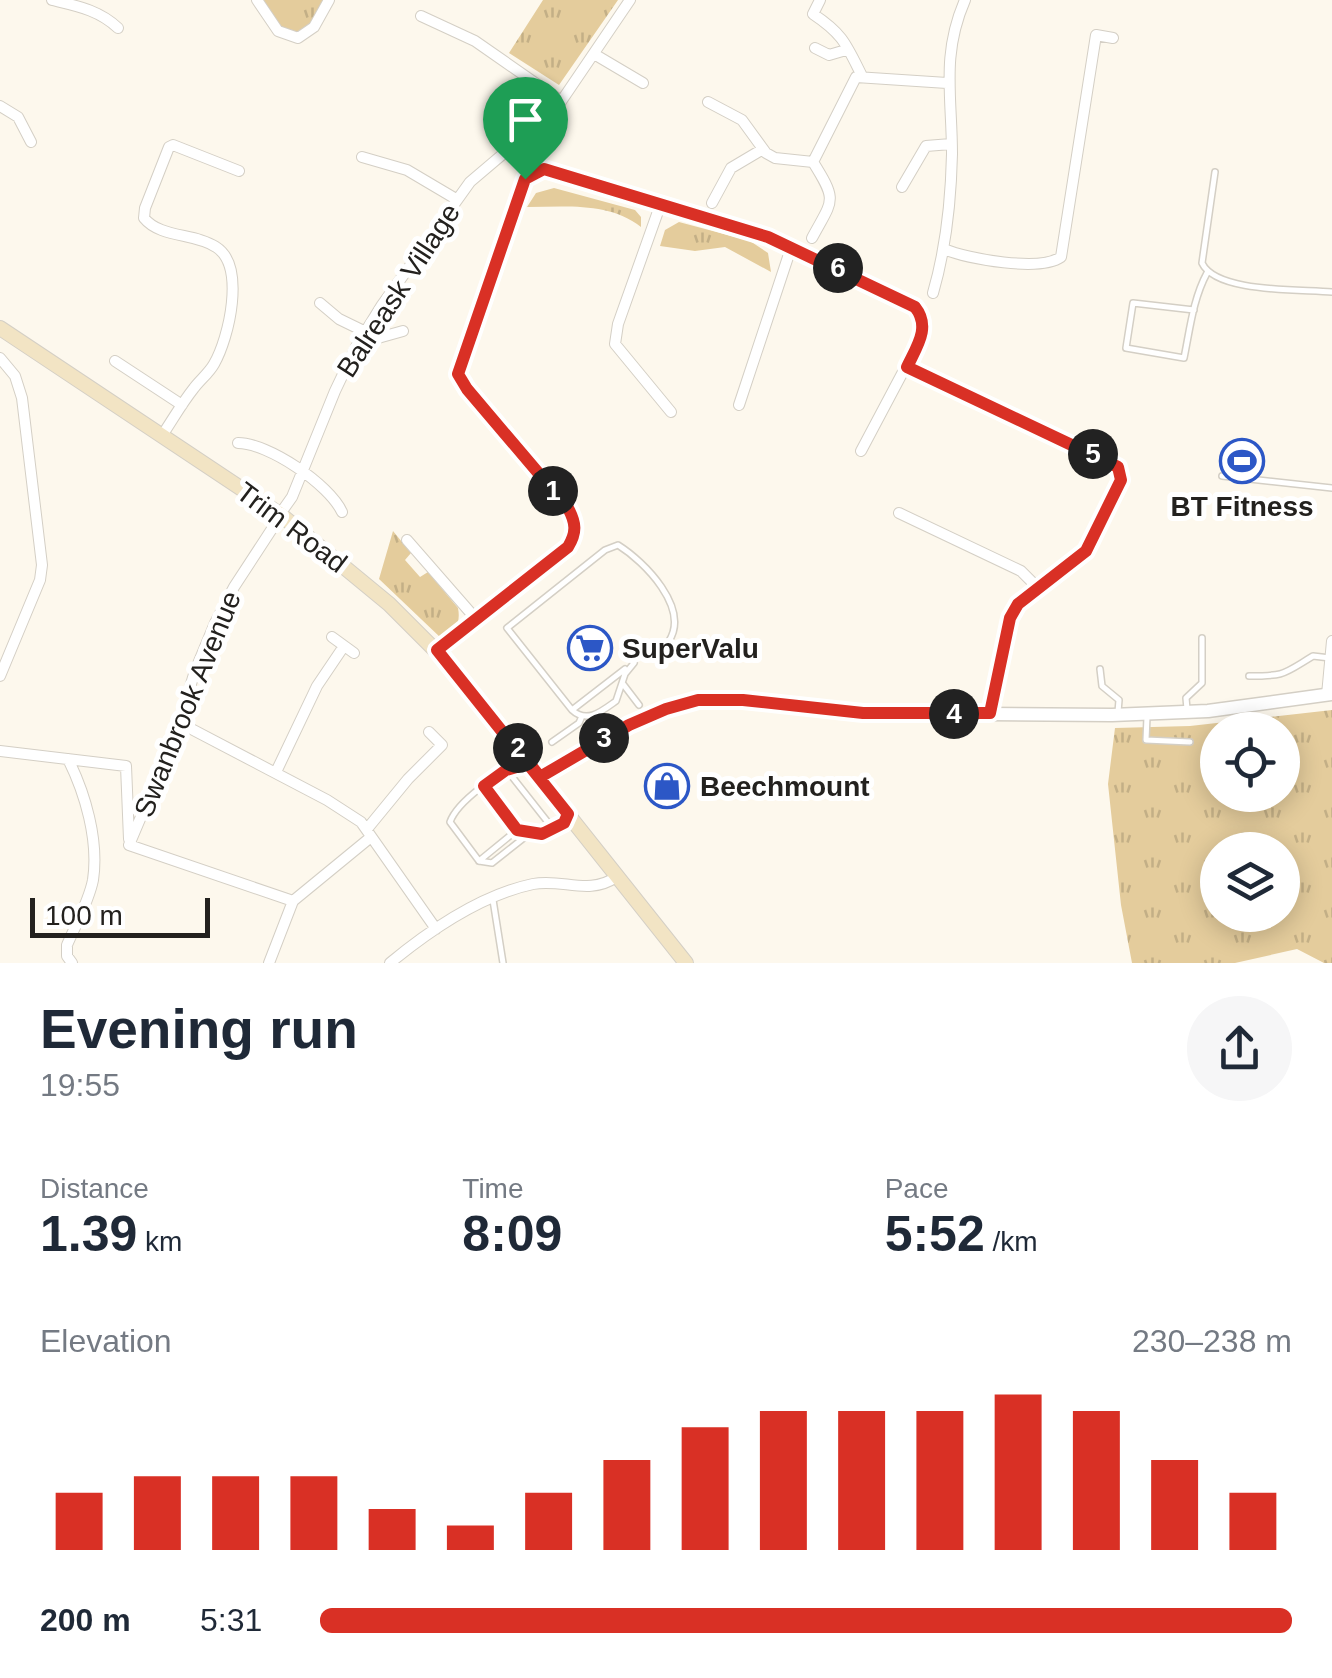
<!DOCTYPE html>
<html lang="en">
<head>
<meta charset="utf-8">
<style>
  body { margin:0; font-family:Helvetica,sans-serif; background:#f6f6f7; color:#1f2937; height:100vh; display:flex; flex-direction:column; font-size:38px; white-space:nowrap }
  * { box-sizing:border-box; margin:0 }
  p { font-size:32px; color:#747a83 }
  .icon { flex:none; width:55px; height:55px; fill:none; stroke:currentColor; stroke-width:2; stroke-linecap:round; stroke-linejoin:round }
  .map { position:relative; height:963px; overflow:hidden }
  .side { display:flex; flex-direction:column; background:#fff; flex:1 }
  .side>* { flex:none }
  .controls { position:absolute; left:1200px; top:712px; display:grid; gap:20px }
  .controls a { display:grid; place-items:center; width:100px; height:100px; border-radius:50%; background:#fff; box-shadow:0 5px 25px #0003; font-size:50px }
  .scale { position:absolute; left:30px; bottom:25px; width:180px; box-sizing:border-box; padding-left:10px; border:5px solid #23211e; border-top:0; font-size:28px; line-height:35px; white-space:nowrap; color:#23211e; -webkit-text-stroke:8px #fff; paint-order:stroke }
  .pin { position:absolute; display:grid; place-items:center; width:85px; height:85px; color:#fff; margin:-102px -42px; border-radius:50% 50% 50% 0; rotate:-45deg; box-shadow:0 0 10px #0007 }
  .pin .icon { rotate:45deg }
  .km { position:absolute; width:50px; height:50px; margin:-25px; border-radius:50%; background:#222; color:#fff; font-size:28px; line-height:50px; text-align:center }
  .round { display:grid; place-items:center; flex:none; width:105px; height:105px; border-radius:52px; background:#f6f6f7 }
  .head { display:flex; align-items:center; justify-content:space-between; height:170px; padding:0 40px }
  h1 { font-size:55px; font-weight:700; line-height:75px }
  .metrics { display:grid; grid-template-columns:repeat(3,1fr); gap:15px; height:170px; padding:10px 40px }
  .metrics div { display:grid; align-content:center }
  .metrics b { font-size:50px; font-weight:700 }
  .metrics small { font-size:28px; font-weight:400 }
  .metrics p { font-size:28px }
  .chart { height:280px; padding:20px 40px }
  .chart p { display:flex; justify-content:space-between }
  .chart svg { width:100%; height:180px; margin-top:10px; stroke:#d93025; stroke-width:6 }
  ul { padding:0 40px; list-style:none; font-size:32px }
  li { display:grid; grid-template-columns:160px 120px 1fr; align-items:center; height:75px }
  li i { height:25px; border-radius:12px; background:#d93025 }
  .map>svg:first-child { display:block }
  .grass { fill:url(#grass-tufts); fill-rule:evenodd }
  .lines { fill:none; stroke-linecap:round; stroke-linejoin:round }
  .service-casing { stroke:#d4cfc5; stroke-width:8 }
  .minor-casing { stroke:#d4cfc5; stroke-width:12 }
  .tertiary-casing { stroke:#d4cfc5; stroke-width:15 }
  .secondary-casing { stroke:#d4cfc5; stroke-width:16 }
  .service { stroke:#fff; stroke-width:5 }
  .minor { stroke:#fff; stroke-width:10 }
  .tertiary { stroke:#fff; stroke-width:12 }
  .secondary { stroke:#f2e4c4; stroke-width:14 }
  .route-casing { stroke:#fff; stroke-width:20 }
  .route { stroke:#d93025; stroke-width:12 }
  .labels { text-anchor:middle; stroke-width:10; stroke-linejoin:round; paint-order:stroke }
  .street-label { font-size:28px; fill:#23211e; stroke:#fff }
  .poi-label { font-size:28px; font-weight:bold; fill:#23211e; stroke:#fff; text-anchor:start }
</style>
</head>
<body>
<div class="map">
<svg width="1332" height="963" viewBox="0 0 1332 963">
  <defs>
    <pattern id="grass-tufts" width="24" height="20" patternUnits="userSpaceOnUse" patternTransform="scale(2.5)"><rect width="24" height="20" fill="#e4cc9c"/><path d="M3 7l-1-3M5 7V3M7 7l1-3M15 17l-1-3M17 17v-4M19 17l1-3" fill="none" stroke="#c3af86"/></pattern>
  </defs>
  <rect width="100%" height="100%" fill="#fdf8ed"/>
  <path class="grass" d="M262,0H324L305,32L299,35L281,28Z
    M543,0H618L559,85L509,53Z
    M554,188L635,210L641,217V227C609,202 567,207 527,207L536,193Z
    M679,222L750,241L768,253L771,272L725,247L695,251L660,246L665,230Z
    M393,531L411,553L405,560L420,577L428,572L458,608C461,623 455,633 442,639L379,579Z
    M1332,710V963H1324L1297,949L1235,963H1132L1121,905L1108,784L1115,728L1190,726ZM1218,730H1282V795H1218ZM1218,850H1282V915H1218Z"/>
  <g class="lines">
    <defs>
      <path id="service" d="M1215,172L1202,263C1216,293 1300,289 1332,292
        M1194,310L1133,303L1126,348L1184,358C1190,329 1193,299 1207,273
        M1222,476L1332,488
        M634,663L625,674L616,701C602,711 587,724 572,710L507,628L605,550L618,545C645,562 690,608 669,641
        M1100,669L1102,686L1119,700L1118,712
        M1249,676C1286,676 1283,674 1313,656L1330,658
        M623,684L639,705
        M1187,709L1186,698L1202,683V638
        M572,710L625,669
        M1147,717L1146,740L1190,742
        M552,742L579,723L582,716
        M506,769L554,830
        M484,786L517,830L542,834L564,823L567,817
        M517,830L479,861L450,822C457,802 499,771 520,766L521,761
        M479,861L492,863L530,833
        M493,900L503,963"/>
      <path id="minor" d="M52,0C77,6 99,10 118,28
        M257,0L278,31L298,38L314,27L329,0
        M820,0L813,14C843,34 846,44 862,76
        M421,16L475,41L561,101
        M815,48L829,55L846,50
        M594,54L643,83
        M708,102L742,120L766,153L775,158L813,162C838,202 833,199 812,238
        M0,106L18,117L31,142
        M362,157L407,170L456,199
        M813,162L856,77L947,83
        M902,187L926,146L951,144
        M661,203L618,324L615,344L671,412
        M712,203L731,168L763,149
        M944,249C968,259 1040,272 1061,257L1096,35L1113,38
        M933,293C946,248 951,200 952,154C952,97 941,55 965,0
        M320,303L339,319L378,338L403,331
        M0,358L15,376L22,398L42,565L40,580L0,676
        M115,361L182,405
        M907,367L1118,467L1121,479L1086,551L1038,588
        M739,405L791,248
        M163,434C173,419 182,403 194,388C200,380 209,373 214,364C229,338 246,266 216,247C195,233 160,238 144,218L145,208L169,147L173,145L239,171
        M238,443C268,443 329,484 342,512
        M899,513L1021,571L1038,588L1018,604L1010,618L990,713
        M280,514L292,497L335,391L356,347L382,305L470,182L556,109L630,0
        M407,540L476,619
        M332,637L354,653
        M437,650L568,547L575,532L568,508L461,381L458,374L525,179L544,169L768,237L915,307L923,320L922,336L861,451
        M1327,695L1332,641
        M180,723L327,800L361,822L436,929
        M0,751L126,766L129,839
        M68,759C85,793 99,840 93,880C89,901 76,924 67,945V956L72,963
        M276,772L317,686L344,646
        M367,829L408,779L442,745L429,732
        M129,845L174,739L195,671L215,623L234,587L281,515
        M129,845L293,901
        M269,963L293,901L371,837
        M390,963C430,930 481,895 533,884C562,878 589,896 616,877"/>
      <path id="tertiary" d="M540,777L606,737L651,714L681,704L712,698L863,713L1112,715L1208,711L1332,694"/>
      <path id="secondary" d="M0,328L281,515L389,604L446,661L686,963"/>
    </defs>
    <use href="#service" class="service-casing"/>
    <use href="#minor" class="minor-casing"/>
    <use href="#tertiary" class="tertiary-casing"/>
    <use href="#secondary" class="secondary-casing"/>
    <use href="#service" class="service"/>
    <use href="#minor" class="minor"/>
    <use href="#tertiary" class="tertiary"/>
    <use href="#secondary" class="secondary"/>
  </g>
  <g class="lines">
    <defs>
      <path id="route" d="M525,179L458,374L467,389L568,508C576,523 577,532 568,547L437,650L568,814L564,823L542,834L517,830L484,786L506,770L520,766L522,754L540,777L629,725L666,709L698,700H743L863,713H990L1010,618L1018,604L1086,551L1121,480L1118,467L907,367C917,346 931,327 915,307L768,237L544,169L525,179"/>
    </defs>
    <use href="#route" class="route-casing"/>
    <use href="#route" class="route"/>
  </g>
  <defs>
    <symbol id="stadium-ring" viewBox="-11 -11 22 22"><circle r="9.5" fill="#fff" stroke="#2c57c6" stroke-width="1.5"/><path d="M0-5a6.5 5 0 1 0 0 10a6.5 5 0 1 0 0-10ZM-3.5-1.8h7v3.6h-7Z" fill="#2c57c6"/></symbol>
    <symbol id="supermarket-ring" viewBox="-11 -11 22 22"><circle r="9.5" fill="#fff" stroke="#2c57c6" stroke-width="1.5"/><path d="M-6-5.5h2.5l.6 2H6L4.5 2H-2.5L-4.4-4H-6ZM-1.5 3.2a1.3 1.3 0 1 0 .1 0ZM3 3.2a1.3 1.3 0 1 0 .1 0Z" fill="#2c57c6"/></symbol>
    <symbol id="shop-ring" viewBox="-11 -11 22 22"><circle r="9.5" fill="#fff" stroke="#2c57c6" stroke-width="1.5"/><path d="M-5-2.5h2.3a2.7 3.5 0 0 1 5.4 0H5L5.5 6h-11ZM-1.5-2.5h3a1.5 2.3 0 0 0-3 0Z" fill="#2c57c6"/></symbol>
  </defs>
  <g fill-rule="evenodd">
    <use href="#stadium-ring" x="1217" y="436" width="50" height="50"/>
    <use href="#supermarket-ring" x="565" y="623" width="50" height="50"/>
    <use href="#shop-ring" x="642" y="761" width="50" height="50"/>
  </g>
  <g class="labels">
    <g class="street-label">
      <text transform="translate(398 290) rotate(-57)" y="10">Balreask Village</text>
      <text transform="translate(292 527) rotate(37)" y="10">Trim Road</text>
      <text transform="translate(187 704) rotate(-68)" y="10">Swanbrook Avenue</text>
    </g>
    <g class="poi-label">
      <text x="1242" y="516" text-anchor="middle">BT Fitness</text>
      <text x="622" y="658">SuperValu</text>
      <text x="700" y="796">Beechmount</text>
    </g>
  </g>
</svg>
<div class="controls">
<a><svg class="icon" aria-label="locate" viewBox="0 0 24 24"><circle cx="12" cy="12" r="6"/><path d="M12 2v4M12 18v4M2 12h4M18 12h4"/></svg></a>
<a><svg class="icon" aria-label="layers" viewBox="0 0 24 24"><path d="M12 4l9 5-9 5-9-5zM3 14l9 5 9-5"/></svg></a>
</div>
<div class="scale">100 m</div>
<div class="pin" style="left:525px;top:179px;background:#1e9e55"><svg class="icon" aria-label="arrive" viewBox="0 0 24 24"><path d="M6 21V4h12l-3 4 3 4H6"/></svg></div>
<b class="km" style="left:553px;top:491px">1</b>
<b class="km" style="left:518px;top:748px">2</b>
<b class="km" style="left:604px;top:738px">3</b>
<b class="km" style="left:954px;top:714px">4</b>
<b class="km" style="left:1093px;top:454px">5</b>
<b class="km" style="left:838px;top:268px">6</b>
</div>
<section class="side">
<div class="head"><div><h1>Evening run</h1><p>19:55</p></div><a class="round"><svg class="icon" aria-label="share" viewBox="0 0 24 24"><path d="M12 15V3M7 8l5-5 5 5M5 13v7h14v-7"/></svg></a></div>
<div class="metrics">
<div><p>Distance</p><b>1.39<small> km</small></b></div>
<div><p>Time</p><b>8:09</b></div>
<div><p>Pace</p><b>5:52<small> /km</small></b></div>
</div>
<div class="chart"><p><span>Elevation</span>230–238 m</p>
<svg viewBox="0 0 160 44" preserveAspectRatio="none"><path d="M5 44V30M15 44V26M25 44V26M35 44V26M45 44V34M55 44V38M65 44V30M75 44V22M85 44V14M95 44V10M105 44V10M115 44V10M125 44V6M135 44V10M145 44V22M155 44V30"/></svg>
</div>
<ul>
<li><b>200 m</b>5:31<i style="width:100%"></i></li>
</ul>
</section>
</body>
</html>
